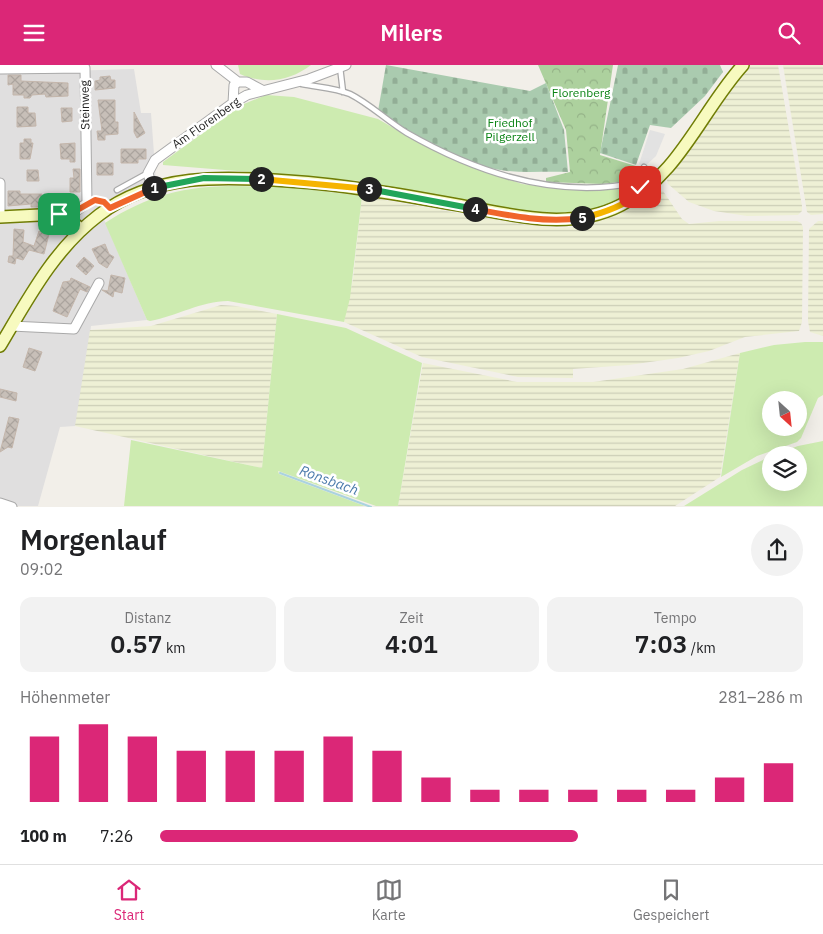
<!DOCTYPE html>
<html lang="de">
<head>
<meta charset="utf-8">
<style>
  body { margin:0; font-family:"IBM Plex Sans",sans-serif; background:#f2f2f2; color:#202124; height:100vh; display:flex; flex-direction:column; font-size:19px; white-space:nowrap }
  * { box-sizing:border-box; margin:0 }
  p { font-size:16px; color:#757577 }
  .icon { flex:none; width:28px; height:28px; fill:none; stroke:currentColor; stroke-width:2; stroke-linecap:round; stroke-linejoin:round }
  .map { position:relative; height:442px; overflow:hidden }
  .drawer { display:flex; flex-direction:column; background:#fff; flex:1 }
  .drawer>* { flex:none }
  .needle { width:32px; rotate:153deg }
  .controls { position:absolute; left:762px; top:326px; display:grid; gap:10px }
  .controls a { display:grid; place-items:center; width:45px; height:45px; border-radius:50%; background:#fff; box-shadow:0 5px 20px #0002; font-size:25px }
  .pin { position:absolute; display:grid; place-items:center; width:42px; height:42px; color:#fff; margin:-21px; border-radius:10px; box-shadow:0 2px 8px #0006 }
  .km { position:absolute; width:25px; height:25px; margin:-12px; border-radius:50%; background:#222; color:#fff; font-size:14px; line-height:25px; text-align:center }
  .round { display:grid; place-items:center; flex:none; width:52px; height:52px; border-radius:26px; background:#f2f2f2 }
  .overview { display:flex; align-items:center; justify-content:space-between; height:85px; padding:0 20px }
  h1 { font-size:28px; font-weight:600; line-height:38px }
  .stats { display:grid; grid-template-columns:repeat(3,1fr); gap:8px; height:85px; padding:5px 20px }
  .stats div { display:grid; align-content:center; border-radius:12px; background:#f2f2f2; text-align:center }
  .stats b { font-size:25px; font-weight:600 }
  .stats small { font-size:14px; font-weight:400 }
  .stats p { font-size:14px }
  .chart { height:140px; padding:10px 20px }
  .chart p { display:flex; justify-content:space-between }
  .chart svg { width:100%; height:90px; margin-top:5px; stroke:#db2777; stroke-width:6 }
  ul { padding:0 20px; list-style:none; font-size:16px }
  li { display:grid; grid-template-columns:80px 60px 1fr; align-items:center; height:38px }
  li i { height:12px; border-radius:6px; background:#db2777 }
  header { display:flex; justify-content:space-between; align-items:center; height:65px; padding:0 20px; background:#db2777; color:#fff; font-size:22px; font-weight:600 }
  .menu { display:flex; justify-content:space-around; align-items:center; height:70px; border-top:1px solid #e0e0e0; background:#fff; font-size:14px; color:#757577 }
  .menu a { display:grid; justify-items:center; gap:2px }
  .menu .active { color:#db2777 }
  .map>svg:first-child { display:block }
  .residential { fill:#e0dfdf }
  .farmland { fill:url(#farmland-rules) }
  .grass { fill:#cdebb0; fill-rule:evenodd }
  .forest { fill:url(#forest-crowns) }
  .cemetery { fill:url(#cemetery-stones) }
  .parking { fill:#e2e2e2 }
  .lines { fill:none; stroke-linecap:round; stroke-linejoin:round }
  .stream { stroke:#aad3df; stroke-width:2 }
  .building { fill:url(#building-cross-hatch); stroke:#c4b6ab }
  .lane-casing { stroke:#a9a9a9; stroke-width:7 }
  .street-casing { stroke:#a9a9a9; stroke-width:11 }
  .secondary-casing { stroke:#707d05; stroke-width:14 }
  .lane { stroke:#fff; stroke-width:4.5 }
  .street { stroke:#fff; stroke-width:9 }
  .secondary { stroke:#f7fabf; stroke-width:11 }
  .split-1-casing { stroke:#fff; stroke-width:10 }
  .split-2-casing { stroke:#fff; stroke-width:10 }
  .split-3-casing { stroke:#fff; stroke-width:10 }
  .split-4-casing { stroke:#fff; stroke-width:10 }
  .split-5-casing { stroke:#fff; stroke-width:10 }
  .split-6-casing { stroke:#fff; stroke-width:10 }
  .split-1 { stroke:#f0652b; stroke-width:6 }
  .split-2 { stroke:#22a559; stroke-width:6 }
  .split-3 { stroke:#f5b400; stroke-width:6 }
  .split-4 { stroke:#22a559; stroke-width:6 }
  .split-5 { stroke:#f0652b; stroke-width:6 }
  .split-6 { stroke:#f5b400; stroke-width:6 }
  .labels { text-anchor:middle; stroke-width:5; stroke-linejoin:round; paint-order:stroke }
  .park-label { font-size:12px; fill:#0c8416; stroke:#fff }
  .street-label { font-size:12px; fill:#222; stroke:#fff }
  .water-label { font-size:14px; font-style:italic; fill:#4a7aab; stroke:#fff }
</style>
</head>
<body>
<header><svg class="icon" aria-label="menu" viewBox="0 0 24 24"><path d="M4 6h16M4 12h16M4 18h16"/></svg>Milers<svg class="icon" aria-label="search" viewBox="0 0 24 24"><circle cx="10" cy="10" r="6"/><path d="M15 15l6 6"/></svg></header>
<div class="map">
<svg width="823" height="442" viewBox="0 0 823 442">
  <defs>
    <pattern id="farmland-rules" width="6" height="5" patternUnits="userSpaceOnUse" patternTransform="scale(1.25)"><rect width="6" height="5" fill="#eef0d5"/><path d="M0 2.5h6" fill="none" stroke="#ccceb7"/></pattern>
    <pattern id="forest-crowns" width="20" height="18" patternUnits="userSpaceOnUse" patternTransform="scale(1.25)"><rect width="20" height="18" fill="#add19e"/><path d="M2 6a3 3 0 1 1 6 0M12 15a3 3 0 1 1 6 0" fill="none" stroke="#95b388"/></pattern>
    <pattern id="cemetery-stones" width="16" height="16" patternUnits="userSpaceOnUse" patternTransform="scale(1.25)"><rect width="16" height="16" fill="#aacbaf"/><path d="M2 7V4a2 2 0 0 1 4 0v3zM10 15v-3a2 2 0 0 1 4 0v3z" fill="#92ae96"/></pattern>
    <pattern id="building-cross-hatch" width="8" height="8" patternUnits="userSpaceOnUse" patternTransform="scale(1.25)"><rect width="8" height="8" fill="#c7bfb8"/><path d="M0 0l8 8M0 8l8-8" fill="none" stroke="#aba49e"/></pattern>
  </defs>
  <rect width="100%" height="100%" fill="#f2efe9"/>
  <path class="residential" d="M0,0L65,6L134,4L141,48H151L156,116L100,145L147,255L91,261L77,358L75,361L60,362L38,441H0Z"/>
  <path class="farmland" d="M750,0H778L802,141V146L798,150L747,151L714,146L689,137L668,119L667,115L670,110L731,22Z
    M783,0H823V149L811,150L807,147Z
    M655,125L663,126L682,154L689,159L719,156H797L801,158L803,162L802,257L799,266L745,272L709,286L678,293L629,300L573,304V313L518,312L422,292L344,257L353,214L362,131L520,159L557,163L577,162L607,154L633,142Z
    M818,156H823V271L810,267L808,256L809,164Z
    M221,240L236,241L277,249L262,403L75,361L90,265L151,261Z
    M740,288L720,412L675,441H398L423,298L517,317H593L683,304Z"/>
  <path class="grass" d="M238,0H311C290,16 265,20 240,9Z
    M266,30L294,32L378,54L421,79L459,97L522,119L564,124L619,122L624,129L617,136L598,143L554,149L512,144L360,116L163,100V97L239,41Z
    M236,121L288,122L362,131L350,233L344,257L228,236C201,236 177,251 150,256L147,255L105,158C148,130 185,121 236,121Z
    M277,249L346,263L422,298L398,441H376L278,406L279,409L365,441H124L131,375L262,403Z
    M805,277H823V330L818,333L801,373L797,377L757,391L721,412L740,288L774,280ZM771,335H799V362H771Z
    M823,376V441H684L742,405L771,391V418H799V390H773L798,381Z"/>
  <path class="forest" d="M538,0H613L600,90L636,101L630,116L602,119L546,117V113L570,107L566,65Z"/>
  <path class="cemetery" d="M386,0L530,26L546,18L564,65L568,107C548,106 527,108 507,106C464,101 413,69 378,46Z
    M618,0H720L723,7L705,31L671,63L650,60L636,100L600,88Z"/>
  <path class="parking" d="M650,65L665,69L656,91L644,102L639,99Z"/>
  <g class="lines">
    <path class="stream" d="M280,408L371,442"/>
  </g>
  <path class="building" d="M8,10H21V16L68,18V31L46,32L45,29L32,30L30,33H24V30H13V19L8,20Z
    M110,11L111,15H115V23L95,25V16L100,15V12Z
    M98,35H115V57H118V69L105,70V75H98L97,66H102Z
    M17,42H28V48H35L36,61L17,62Z
    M61,43H72V56L62,57Z
    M134,47L145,68L137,73L134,67Z
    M24,74H31V78H33L30,94H20V78H24Z
    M75,78V97H70V94H61L60,79Z
    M121,84H146V94H138V98H121Z
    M97,98H113V110H97Z
    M73,104H80V127H70V113H74Z
    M27,105H38L39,116H27Z
    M8,126H20V129H42V142H31V139L8,141Z
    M14,164L24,165L23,177L34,181L39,166L49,169L44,189L29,185L23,195L16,193L15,199L8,197L9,191H13Z
    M105,179L109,189L114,192L107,203L99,198L92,184Z
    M84,192L94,201L86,210L76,201Z
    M111,210L125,213L122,228L114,226L113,232L102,225L108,226Z
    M71,213L90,222L87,227L80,224L67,252L53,246L63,217L70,216Z
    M29,283L42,287L35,306L23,302Z
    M0,324L17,328L16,336L0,332Z
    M9,352L19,354L12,383L8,382L0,387Z"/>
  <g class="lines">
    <defs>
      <path id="lane" d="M340,2L343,27
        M302,19C317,22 336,23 350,29C370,39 387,56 407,68C477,108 558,135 639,117
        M117,125L148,108
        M643,125L640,122L638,112L644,102
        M87,138L100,136L109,142"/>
      <path id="street" d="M216,0L238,17L234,20L233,38
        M0,4L85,3L87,138L68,152
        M238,17H247L262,25
        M0,118V152
        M152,123L148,108L155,95L233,38L247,30L309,14L346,0
        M11,261L74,264L99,218
        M0,438L12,442"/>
      <path id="secondary" d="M0,152L59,149L68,152L81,165
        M0,281C28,234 54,184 99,150C154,108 223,111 288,116C349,120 408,131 469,142C520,152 572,165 621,140C679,111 702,45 743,0"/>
    </defs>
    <use href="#lane" class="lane-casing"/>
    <use href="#street" class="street-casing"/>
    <use href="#secondary" class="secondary-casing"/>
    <use href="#lane" class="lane"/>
    <use href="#street" class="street"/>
    <use href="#secondary" class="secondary"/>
  </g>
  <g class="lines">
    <defs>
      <path id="split-1" d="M59,149L68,152L72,148L95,135L104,137L110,143L154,123"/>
      <path id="split-2" d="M154,123L204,113L261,114"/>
      <path id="split-3" d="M261,114L369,124"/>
      <path id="split-4" d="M369,124L475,144"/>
      <path id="split-5" d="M475,144C511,151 545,158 582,153"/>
      <path id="split-6" d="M582,153C605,148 625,140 644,126L640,122"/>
    </defs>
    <use href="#split-1" class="split-1-casing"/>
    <use href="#split-2" class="split-2-casing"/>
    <use href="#split-3" class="split-3-casing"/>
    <use href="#split-4" class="split-4-casing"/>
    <use href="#split-5" class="split-5-casing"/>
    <use href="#split-6" class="split-6-casing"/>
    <use href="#split-1" class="split-1"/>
    <use href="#split-2" class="split-2"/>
    <use href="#split-3" class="split-3"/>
    <use href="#split-4" class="split-4"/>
    <use href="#split-5" class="split-5"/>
    <use href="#split-6" class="split-6"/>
  </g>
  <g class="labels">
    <g class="park-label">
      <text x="581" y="32">Florenberg</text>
      <text x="510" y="62">Friedhof<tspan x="510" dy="14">Pilgerzell</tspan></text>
    </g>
    <g class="street-label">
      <text transform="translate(85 40) rotate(-91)" y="4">Steinweg</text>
      <text transform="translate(206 58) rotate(-35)" y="4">Am Florenberg</text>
    </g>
    <g class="water-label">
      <text transform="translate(329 415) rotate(20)" y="5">Ronsbach</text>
    </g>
  </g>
</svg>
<div class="controls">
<a><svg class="needle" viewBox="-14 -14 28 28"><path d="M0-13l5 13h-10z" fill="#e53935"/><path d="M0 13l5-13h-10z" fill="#757577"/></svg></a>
<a><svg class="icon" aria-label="layers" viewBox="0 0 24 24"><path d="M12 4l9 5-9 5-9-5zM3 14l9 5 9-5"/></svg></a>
</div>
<div class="pin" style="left:59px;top:149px;background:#1e9e55"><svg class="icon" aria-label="arrive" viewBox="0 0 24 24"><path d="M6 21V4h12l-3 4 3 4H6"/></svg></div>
<div class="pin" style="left:640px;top:122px;background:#d93025"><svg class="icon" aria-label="check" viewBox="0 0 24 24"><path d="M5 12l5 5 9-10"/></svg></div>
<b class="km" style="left:154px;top:123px">1</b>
<b class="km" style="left:261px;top:114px">2</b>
<b class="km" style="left:369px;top:124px">3</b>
<b class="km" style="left:475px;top:144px">4</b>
<b class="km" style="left:582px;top:153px">5</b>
</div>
<section class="drawer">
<div class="overview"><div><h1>Morgenlauf</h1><p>09:02</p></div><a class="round"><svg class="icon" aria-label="share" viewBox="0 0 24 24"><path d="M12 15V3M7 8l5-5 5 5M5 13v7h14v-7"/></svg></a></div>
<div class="stats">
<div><p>Distanz</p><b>0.57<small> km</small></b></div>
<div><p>Zeit</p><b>4:01</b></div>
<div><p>Tempo</p><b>7:03<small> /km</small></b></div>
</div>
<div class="chart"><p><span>Höhenmeter</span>281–286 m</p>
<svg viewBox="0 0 160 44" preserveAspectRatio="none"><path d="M5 44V12M15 44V6M25 44V12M35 44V19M45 44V19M55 44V19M65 44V12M75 44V19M85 44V32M95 44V38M105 44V38M115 44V38M125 44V38M135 44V38M145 44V32M155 44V25"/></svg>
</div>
<ul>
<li><b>100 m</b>7:26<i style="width:65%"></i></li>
</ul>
</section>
<nav class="menu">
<a class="active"><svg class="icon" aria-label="home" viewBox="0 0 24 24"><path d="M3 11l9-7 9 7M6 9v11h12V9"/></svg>Start</a>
<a><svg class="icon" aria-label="map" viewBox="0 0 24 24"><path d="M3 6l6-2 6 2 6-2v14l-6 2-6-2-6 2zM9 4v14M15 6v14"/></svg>Karte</a>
<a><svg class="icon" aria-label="saved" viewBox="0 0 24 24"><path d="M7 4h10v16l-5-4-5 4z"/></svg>Gespeichert</a>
</nav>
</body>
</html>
